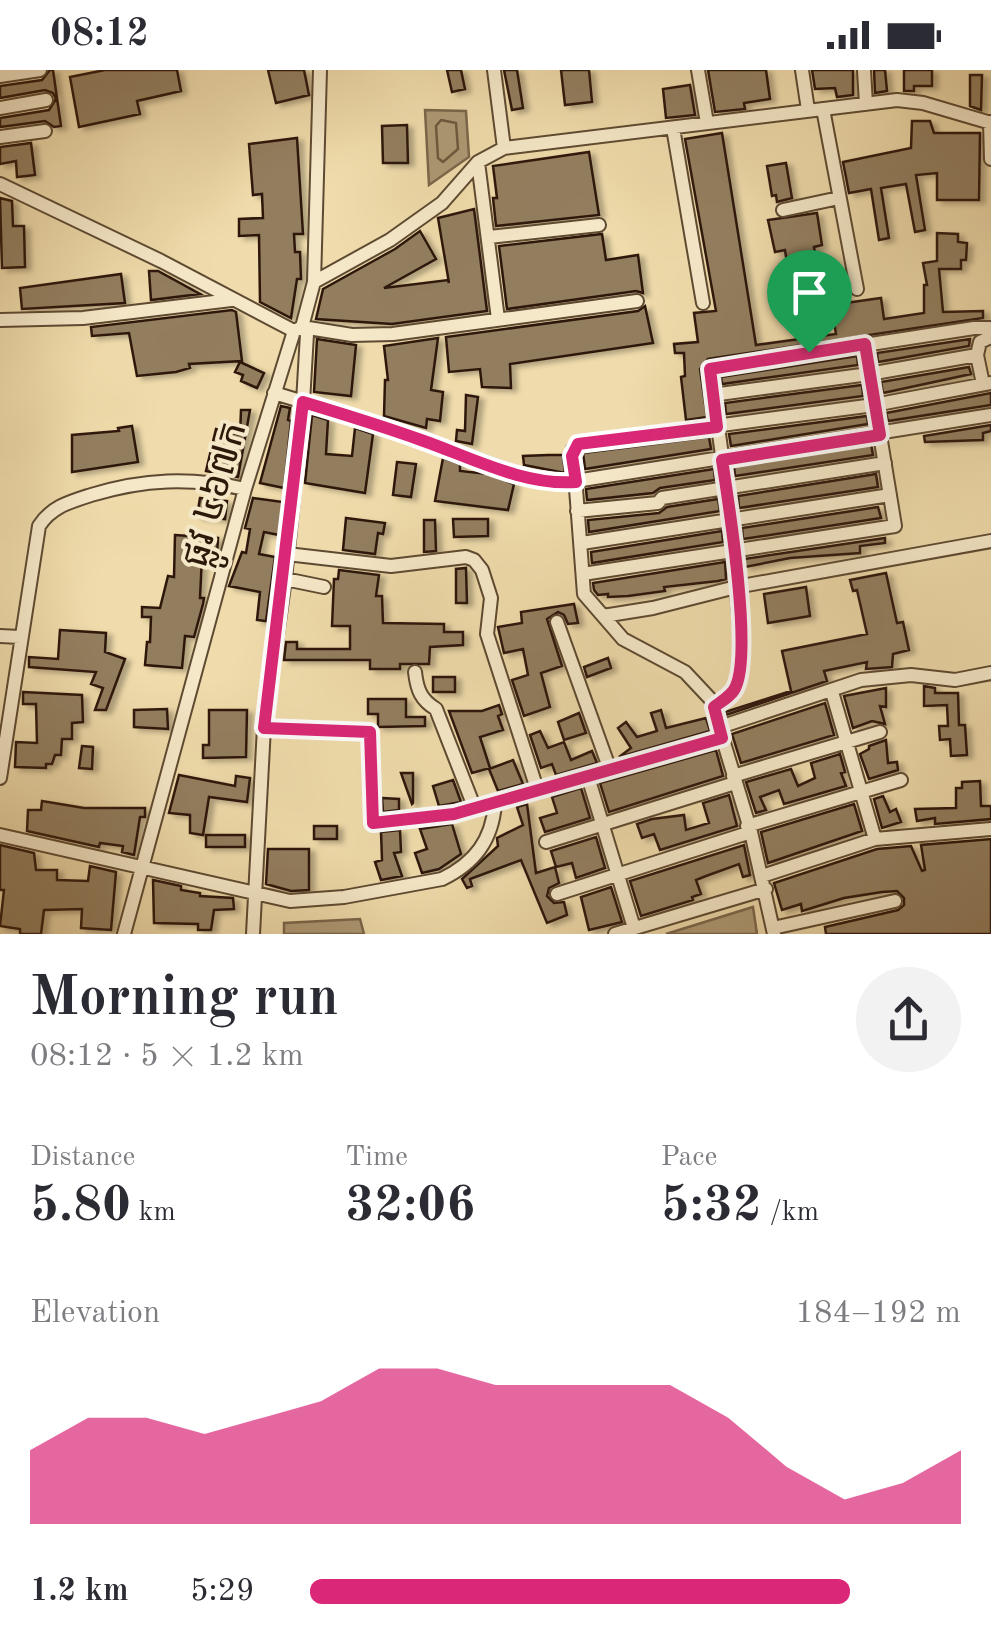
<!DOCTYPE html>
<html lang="en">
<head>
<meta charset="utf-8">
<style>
  body { margin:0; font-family:"Old Standard TT","Noto Sans Khmer",serif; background:#f2f2f3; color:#2b2b33; height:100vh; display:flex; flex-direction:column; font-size:38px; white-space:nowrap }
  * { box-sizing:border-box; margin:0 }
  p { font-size:32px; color:#7c7c81 }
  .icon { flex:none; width:55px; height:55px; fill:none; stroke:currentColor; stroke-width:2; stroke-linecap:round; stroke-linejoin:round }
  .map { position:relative; height:864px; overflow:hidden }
  .drawer { display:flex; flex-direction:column; background:#fff; flex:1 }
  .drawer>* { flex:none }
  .pin { position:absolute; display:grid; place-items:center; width:85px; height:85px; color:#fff; margin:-102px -42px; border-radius:50% 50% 50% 0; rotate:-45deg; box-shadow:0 0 10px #0007 }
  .pin .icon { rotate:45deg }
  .round { display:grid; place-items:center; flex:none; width:105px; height:105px; border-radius:52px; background:#f2f2f3 }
  .headline { display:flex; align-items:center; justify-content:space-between; height:170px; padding:0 30px }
  h1 { font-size:55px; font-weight:700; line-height:75px }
  .figures { display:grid; grid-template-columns:repeat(3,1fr); gap:15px; height:170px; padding:10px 30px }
  .figures div { display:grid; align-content:center }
  .figures b { font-size:50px; font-weight:700 }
  .figures small { font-size:28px; font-weight:400 }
  .figures p { font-size:28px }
  .chart { height:280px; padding:20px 30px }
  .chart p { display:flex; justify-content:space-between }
  .chart svg { width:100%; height:180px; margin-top:10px; fill:#db2777; opacity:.7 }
  ul { padding:0 30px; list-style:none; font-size:32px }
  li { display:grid; grid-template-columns:160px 120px 1fr; align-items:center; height:75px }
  li i { height:25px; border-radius:12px; background:#db2777 }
  .status { display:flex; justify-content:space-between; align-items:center; height:70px; padding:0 50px; background:#fff; direction:ltr }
  .status svg { height:28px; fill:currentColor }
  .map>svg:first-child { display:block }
  .water { fill:#ad9974; stroke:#7a664a; stroke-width:2.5 }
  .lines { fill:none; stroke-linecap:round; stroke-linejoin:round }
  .shore { stroke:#6d593f; stroke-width:2.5 }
  .building { fill:#927e5e; stroke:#2d190a; stroke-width:2.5; filter:url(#shadow) }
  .minor-casing { stroke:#5e4a32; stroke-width:16 }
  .minor { stroke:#f5e8c8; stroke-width:12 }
  .route-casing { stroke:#fff; stroke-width:20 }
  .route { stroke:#db2777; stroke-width:12 }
  .labels { text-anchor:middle; stroke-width:8; stroke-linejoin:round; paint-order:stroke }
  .street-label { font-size:38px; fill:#2d190a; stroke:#f5e8c8 }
</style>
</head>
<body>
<div class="status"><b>08:12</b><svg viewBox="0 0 49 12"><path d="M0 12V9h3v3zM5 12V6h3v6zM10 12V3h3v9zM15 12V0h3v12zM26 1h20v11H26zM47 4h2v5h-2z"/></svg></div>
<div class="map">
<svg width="991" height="864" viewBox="0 0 991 864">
  <defs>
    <filter id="shadow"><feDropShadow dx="5.5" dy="3" stdDeviation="2.5" flood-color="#0004"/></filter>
  </defs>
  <rect width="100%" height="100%" fill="#efdbab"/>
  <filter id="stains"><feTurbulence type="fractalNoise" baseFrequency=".002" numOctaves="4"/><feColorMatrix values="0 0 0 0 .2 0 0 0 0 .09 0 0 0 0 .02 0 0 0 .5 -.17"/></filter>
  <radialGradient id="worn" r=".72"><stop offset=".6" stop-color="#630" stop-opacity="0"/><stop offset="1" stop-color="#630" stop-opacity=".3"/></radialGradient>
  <path class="water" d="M425,40L466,41L469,87L429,115Z
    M753,837L757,864H666Z
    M360,849L364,864H284V853Z"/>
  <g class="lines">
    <path class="shore" d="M441,50L456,53L458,79L443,92L438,88L436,56Z"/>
  </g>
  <path class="building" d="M50,0H53L61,56L54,57L45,51L0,57V48L49,40L56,29L53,23L45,20L0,28V16L42,10Z
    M105,0H177L181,21L137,31L140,44L79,57L70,7Z
    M268,0H304L309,25L276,33Z
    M447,0H461L465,19L452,22Z
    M504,0H517L523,38L512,40Z
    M561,0H589L592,32L565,35Z
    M708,0H766L770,29L744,33L745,39L715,42Z
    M812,0H853V25L837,27L835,18L815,19Z
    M874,0H885L887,21L875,23Z
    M904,0H932V16H914V21H904Z
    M970,5H982L981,40L970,36Z
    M690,15L695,45L666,48L663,19Z
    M912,51H930L934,63H980L979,130H937V103L916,105L925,160L915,162L906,114L881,118L889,168L879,170L871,119L849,123L843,92L911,78Z
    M407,55L408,93H383L382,56Z
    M722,63L756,275L836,264L831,235L881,228L884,249L924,243V215H927L923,193L937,191V163L958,164V172L967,173L966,190H961V199H939L943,242L983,241V248L708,289L700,299L707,347L686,350L681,307L685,306L684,283H675L674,274L698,272L694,243L716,241L685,69Z
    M297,68L303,164H294L295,182H300L301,209H297L291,248L260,232L259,165L239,166V149L263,148L262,124L253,125L249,74Z
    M31,73L35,105L17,107L16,91L0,94V77Z
    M589,82L599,145L496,156L493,128H497L493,96Z
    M786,93L792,128L777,132L776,125L772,126L767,96Z
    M0,128L12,131L13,156H24L25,197L2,198Z
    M474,139L487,241L392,254L316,249L323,219L395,179L420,161L436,189L384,218L448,210L449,213L438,148Z
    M817,143L822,175L814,177L820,214L791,219L785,180L775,182L768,150Z
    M602,164L606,190L638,185L643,223L636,221L507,239L499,176Z
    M149,201H158L200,224L151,230Z
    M121,204L125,233L22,239L20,218Z
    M645,236L653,273L510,294L511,318L482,317L480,299L449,302L446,267L638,241Z
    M232,240L236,242L242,291L189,294L190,298L176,302L137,306L129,263L92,266L91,257Z
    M438,268L431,320L443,322L440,351L427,349L426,358L384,346L385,310H388L384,276Z
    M317,269L356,275L351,326L314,322Z
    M970,269L969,276L878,292L877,283Z
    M857,286L858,295L722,314L721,307Z
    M240,292L264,303L257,318L241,311L243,305L235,302Z
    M969,297L971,304L883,323L881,312Z
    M862,315L863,326L726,344L725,333Z
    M991,323V335L888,351L886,343Z
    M466,325L478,327L472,374L456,371L457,360L465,361Z
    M281,336L290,338L288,350L291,351L284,418L260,413Z
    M241,340H250L238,407L206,401L216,359L240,365Z
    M312,345L328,350L326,384L352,386L355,358L373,364L365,423L305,413Z
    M867,346L868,354L731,376L729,364Z
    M991,355V361L983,363V370L925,372L924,366Z
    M132,356L138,392L72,402V365L119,361L118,358Z
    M709,367L711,379L585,399L583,383Z
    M871,374L873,385L735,406L734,396Z
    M549,385H563L565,403L524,395L523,386Z
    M443,388L460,394V401L488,404L514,414L508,440L435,431Z
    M397,392L416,394L411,427L393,425Z
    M714,399L715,410L660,418L653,423L587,430L586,419Z
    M876,404L878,417L739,438L738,426Z
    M200,428L227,431L225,449L197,446Z
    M253,428L283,432L279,465L264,462L259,484L275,487L266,551L257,550L260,522L229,516L242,482L246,483L250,459L245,458Z
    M718,429L720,441L589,462L588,450L659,443L667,437Z
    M878,437L881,448L743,469L742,458Z
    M346,448L385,453L383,464L378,463L375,484L343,480Z
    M453,449H488V466L454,467Z
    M424,450H435L436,481L424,482Z
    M722,461L723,472L592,493L591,482Z
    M175,465L218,468L217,484L216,487L202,486L200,528H204L203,534L194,567L185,566L182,598L145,595L147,572H150L151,547H142V537L160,538L168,506L174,507Z
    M885,468V473L860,476V483L790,488L745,497L744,489Z
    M725,492L726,509L718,511L664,517L665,521L628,526L608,527V524L598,525L594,520L593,513Z
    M466,498L467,533H456V499Z
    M339,500L379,505L376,526H382L383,553L444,554V562H463V575L430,577L429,594H400V599H370V590H284L286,572H297V579H350V556H332L334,509H338Z
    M886,503L897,553L903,552L909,580L893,584L892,597L866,599L867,592L824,601L827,611L726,645L725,642L791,621L782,581L867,564L857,520L853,521L850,510Z
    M806,517L810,546L768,553L764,524Z
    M574,534L578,553L568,554L564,545L558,542L547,549L562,596L541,603L550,637L524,646L512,610L528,605L523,579L504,583L498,557L522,553L521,542Z
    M60,560L106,563L105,582L125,589L106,640H95L103,618L91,614L96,602L29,597V587L58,589Z
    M608,588L611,598L587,607L584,597Z
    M433,607H455V622H433Z
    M924,616L935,618V623H958L959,655H965L967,685L951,686L950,669L940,670L939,656H948L947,635L924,636Z
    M886,618V637L880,636L885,654L872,651L853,658L844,626Z
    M23,622L82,625L83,652L72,653V669H62L61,685H55L52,694H46V698L15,697L16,672L37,673L36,634H23Z
    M368,629H406V647H425V656L378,657V644H368Z
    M825,633L834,665L741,693L732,664Z
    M499,635L502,644L498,646L503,660L480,667L490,698L472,703L449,641H482Z
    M167,639L168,659L134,657V640Z
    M209,640H247L246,687L203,688V675H209Z
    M661,640L666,658L706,648L710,661L619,687L631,678L618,658L626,652L637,667L657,661L651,643Z
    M579,643L586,663L564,670L558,652Z
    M540,661L548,678L564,672L571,690L592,681L597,693L556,705L552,694L541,698L530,665Z
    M886,670L888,693L897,692L898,700L869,709L860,684L869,679V676Z
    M82,676L93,677L92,699L79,698Z
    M716,680L723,706L609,742L600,713Z
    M840,684L845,702L841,703L846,716L784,734L779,720L760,727L766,740L756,743L746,712L791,699L798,716L815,708L811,693Z
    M513,690L523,714L498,721L489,699Z
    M401,703H413V733L412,734Z
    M179,705L235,716L236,706L250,708L247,732L209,727L203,765L190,763V745L169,743Z
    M453,710L461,732L439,736L433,716Z
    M980,711L981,736H991V749L935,754V748L917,751L915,739L956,738V718H962V712Z
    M581,718L590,748L545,762L540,748L557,743L552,727Z
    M729,725L737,756L660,780L654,764L642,768L637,754L652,749L684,745L686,760L709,753L703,733Z
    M883,726L890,742L896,739L901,752L882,758L874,729Z
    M382,728L399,729V740L383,742Z
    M42,731L84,738H145V747H140L134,785L122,782L123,776L100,773L99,777L27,761L28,740H41Z
    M527,734L536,803L555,797L559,813L549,818L547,826L554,833L564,832L567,845L547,853L521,790L470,809L472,816L467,818L462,809L498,776L497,768L523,755L517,737Z
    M854,734L862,761L768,793L761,762Z
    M452,754L461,784L439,799L422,803L415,783L427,779L420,759Z
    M314,756H337V769H314Z
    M400,760L401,782L394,783L402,806L381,810L375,792L382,790L381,762Z
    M206,765H245V777H206Z
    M596,767L605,798L576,808L572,793L556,797L551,781Z
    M991,769V864H826L825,857L898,840L904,835V828L897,821L882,822L844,828L802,841L801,834L782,840L774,813L877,779L911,776L922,801L925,800L921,775Z
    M0,775L34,783L36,800H57V810L88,811L90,796L116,802L111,860L81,858L82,839L44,840L41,864H20V859L0,856L4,820H0Z
    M744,775L750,805L743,807L739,794L706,806L696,810L701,824L692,827L693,830L641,846L630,811Z
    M268,779H309V820L291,821L266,814Z
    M153,810L181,816V820L200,823V826L233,828L234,839L214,840L211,860H198V854L154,853Z
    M611,817L622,852L589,860L581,827Z"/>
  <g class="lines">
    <defs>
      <path id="minor" d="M494,0L504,78
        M698,0L707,53
        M802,0L808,40
        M864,0L866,34
        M0,6L40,0
        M0,38L46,30
        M823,39L857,219
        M990,52L991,89
        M673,58L703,233
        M0,67L45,61
        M478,92L498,249
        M0,114L161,191L294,261
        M783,140L839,128
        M489,167L599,155
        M314,212L390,170L442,133L478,92L504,78L897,30L923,33L991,53
        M0,250L83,248L231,230
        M983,314L977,285L980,272L991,267
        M274,323L386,357L517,404L563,413L991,345
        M712,325L869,304L977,285
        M577,441L658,433L662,428L885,393
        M582,473L890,425
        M287,484L391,496L466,487L474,490L482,500L491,528L487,564L538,722
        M583,504L895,456L865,274
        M285,509L324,517
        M603,546L653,538L736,517L991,471
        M557,552L610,700
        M0,566L20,567
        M415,602C417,620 421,630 436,639L475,739
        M832,622L875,769
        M716,635L736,618L741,594L740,557L731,450L710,299L974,258H991
        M264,657L370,662L373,753L454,744L722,668
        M720,657L861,610L911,605L955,610L991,603
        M733,706L880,662
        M588,707L634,858
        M0,708L39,456C51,437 69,432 91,425C144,409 190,407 245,419
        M747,756L901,710
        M0,765L290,831L344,827L442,809C475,793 492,770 495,734
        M546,772L735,713
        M762,806L875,769L991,759
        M557,824L751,762
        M773,858L895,831
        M124,864L245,419L294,261L302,257L314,212L320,0
        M253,864L264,657L285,509L303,332L307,264L302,257L352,265L393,264L637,231
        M615,864L766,819
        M774,864L751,762L714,640L716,635L685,602L623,569L584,524L573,379L578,374L874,335L991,313"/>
    </defs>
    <use href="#minor" class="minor-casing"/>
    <use href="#minor" class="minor"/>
  </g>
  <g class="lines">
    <defs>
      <path id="route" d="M865,274L880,365L722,390C729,435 752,579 736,616C733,625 722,631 714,637L722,668L454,744L373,753L370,662L264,658L303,332C343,344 382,356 421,370C470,387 524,416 576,412L572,386L578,374L717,357L710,299Z"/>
    </defs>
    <use href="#route" class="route-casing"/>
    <use href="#route" class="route"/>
  </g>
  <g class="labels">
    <g class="street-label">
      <text transform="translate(213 424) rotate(-74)" y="13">ផ្លូវ ៤៦៧ក</text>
    </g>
  </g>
  <rect width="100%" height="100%" filter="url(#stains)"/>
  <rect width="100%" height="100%" fill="url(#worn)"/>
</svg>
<div class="pin" style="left:809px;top:282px;background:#1e9e55"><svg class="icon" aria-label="arrive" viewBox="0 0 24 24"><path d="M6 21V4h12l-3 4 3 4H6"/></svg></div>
</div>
<section class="drawer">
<div class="headline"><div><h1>Morning run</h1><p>08:12 · 5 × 1.2 km</p></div><a class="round"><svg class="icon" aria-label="share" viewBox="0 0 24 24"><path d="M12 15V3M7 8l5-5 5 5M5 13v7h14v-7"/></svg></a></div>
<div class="figures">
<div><p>Distance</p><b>5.80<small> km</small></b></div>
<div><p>Time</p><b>32:06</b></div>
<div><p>Pace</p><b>5:32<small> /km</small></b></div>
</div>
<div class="chart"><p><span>Elevation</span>184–192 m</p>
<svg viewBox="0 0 160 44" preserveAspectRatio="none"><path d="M0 44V26L10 18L20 18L30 22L40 18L50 14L60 6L70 6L80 10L90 10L100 10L110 10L120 18L130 30L140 38L150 34L160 26V44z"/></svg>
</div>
<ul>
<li><b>1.2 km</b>5:29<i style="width:83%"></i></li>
</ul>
</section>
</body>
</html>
